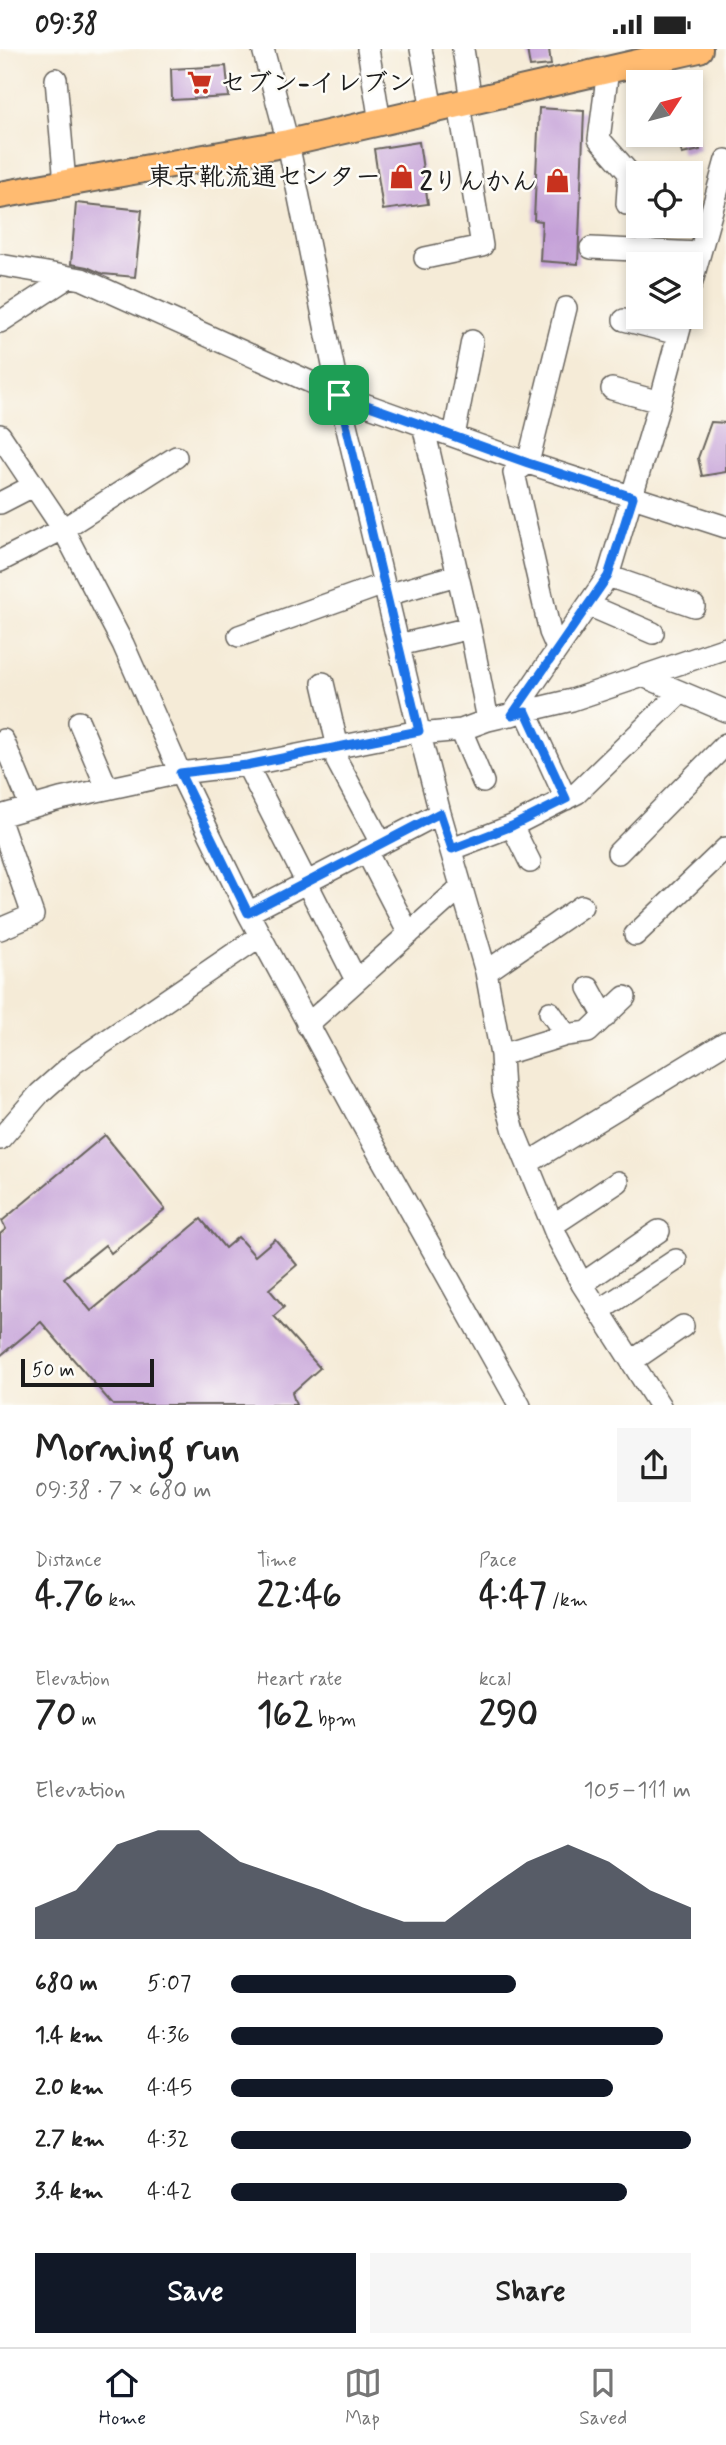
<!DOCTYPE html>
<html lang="en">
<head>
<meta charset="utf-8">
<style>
  body { margin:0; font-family:Mynerve,"Klee One",sans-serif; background:#f6f6f6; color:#222; height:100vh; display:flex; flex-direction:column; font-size:26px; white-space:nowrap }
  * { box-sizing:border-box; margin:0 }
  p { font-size:23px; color:#767676 }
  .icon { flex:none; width:38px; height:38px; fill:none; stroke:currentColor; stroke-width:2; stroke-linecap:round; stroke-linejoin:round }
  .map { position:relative; height:1356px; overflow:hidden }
  .side { display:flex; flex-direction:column; background:#fff; flex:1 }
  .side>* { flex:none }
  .needle { width:46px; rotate:54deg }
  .buttons { position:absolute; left:626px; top:21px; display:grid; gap:14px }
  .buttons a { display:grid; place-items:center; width:77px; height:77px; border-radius:0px; background:#fff; box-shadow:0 4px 10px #0003; font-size:35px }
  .scale { position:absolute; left:21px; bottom:18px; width:133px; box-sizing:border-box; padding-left:7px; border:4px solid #1c1c1c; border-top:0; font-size:19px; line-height:24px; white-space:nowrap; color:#1c1c1c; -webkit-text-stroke:5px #fdfcf7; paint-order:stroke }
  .pin { position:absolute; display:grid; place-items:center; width:60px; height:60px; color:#fff; margin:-30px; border-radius:14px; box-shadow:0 4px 10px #0006 }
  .round { display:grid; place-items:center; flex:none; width:74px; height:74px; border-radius:0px; background:#f6f6f6 }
  .headline { display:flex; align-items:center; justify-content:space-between; height:119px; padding:0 35px }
  h1 { font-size:38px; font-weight:700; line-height:52px }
  .metrics { display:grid; grid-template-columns:repeat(3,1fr); gap:10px; height:119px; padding:7px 35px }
  .metrics div { display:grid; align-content:center }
  .metrics b { font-size:35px; font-weight:700 }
  .metrics small { font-size:19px; font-weight:400 }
  .metrics p { font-size:19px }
  .chart { height:196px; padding:14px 35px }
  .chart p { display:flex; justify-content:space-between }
  .chart svg { width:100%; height:126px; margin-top:7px; fill:#111827; opacity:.7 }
  .primary-button { display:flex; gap:14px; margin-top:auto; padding:14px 35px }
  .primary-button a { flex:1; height:80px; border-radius:0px; background:#111827; color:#fff; font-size:28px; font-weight:700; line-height:80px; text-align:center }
  .primary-button a+a { background:#f6f6f6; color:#222 }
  ul { padding:0 35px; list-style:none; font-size:23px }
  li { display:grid; grid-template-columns:112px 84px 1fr; align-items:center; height:52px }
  li i { height:18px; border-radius:9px; background:#111827 }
  .status { display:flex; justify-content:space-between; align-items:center; height:49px; padding:0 35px; background:#fff; direction:ltr }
  .status svg { height:19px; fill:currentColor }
  .tab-bar { display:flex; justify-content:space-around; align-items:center; height:98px; border-top:2px solid #e0e0e0; background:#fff; font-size:19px; color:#767676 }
  .tab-bar a { display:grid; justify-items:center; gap:4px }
  .tab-bar .current { color:#111827 }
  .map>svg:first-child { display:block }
  .building { fill:#c5a1d8 }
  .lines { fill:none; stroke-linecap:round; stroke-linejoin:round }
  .minor-casing { stroke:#68645d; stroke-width:24 }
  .major-casing { stroke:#68645d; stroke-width:30 }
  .minor { stroke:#fff; stroke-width:21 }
  .major { stroke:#ffbb71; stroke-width:26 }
  .route-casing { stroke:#fff; stroke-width:14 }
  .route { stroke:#1a73e8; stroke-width:9 }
  .labels { text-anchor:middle; stroke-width:5; stroke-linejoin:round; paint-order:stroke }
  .poi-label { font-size:26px; font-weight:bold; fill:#1c1c1c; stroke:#fdfcf7; text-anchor:end }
</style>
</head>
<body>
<div class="status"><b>09:38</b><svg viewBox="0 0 49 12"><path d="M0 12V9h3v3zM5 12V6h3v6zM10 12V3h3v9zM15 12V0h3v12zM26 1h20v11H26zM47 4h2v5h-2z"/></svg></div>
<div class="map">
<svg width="726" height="1357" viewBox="0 0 726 1357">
  <rect width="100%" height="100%" fill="#fdfcf7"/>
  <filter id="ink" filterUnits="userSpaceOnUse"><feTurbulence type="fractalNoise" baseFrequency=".0143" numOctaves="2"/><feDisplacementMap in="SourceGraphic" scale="14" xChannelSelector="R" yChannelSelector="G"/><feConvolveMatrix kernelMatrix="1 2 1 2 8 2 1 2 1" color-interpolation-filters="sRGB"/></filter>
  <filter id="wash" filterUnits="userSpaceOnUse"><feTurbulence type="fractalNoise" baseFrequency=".00686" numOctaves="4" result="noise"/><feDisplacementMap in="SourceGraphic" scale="28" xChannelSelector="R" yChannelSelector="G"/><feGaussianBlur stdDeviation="1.57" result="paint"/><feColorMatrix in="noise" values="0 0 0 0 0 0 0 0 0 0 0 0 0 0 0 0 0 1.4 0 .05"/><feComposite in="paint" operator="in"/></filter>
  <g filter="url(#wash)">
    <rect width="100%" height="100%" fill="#f5ebd7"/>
    <g id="blocks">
      <path class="building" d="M527,0H549L551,16L530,18Z
        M226,17L229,48L172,51L171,20Z
        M539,59L584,62L578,215L540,212L542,172L534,171Z
        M677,86H697L700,101L682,105Z
        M419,93L428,155L383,161L374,100Z
        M76,154L142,161L135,228L103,225L87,218L71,215Z
        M711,373L726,374V423L702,427L698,409Z
        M105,1086L165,1160L111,1204L105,1196L64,1229L91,1262L201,1170L225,1199L238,1188L255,1207L275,1190L297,1216L269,1240L284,1258L274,1267L320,1319L292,1344L296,1356H113L41,1273L0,1307V1185L6,1180L2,1172Z"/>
    </g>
  </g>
  <g filter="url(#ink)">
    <use href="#blocks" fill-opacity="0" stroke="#68645d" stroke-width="2"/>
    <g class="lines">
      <defs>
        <path id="minor" d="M263,0L288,94L339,346L419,682L440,764L486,923L501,1006L503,1042L514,1082L558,1190L582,1235L660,1357
          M368,0L380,73
          M421,0L432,61
          M463,0L471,52
          M608,21L599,90L629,124L627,155
          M56,30L65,134
          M591,199L700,204
          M425,209L482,197L459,55
          M0,216L82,230L339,346L528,414L726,478
          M691,236L726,111
          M624,271L678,285
          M0,273L69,228
          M612,340L660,353
          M423,376L470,579L488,671
          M0,386L63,480L123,595L180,724L248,864L360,1071L520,1357
          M454,387L472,292
          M0,454L33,437
          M0,512L63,480L176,408
          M608,527L694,557
          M387,546L457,526
          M588,556L653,584
          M239,587L384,535
          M399,596L470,579
          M557,599L550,583L514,424L528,414L566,259
          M643,627L726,662
          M323,634L336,690L337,712L381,794
          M526,663L566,750
          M512,666L608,527L660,353L683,268
          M79,673L107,739
          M461,681L483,733
          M3,691L31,758
          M247,716L356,931
          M0,767L60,750L180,724L247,716L419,682L430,684L461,681L488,671L572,651L726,599
          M0,772L33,866L0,880
          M512,777L530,813
          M452,800L512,777L577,744L681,643
          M366,802L409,885
          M618,804L726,695
          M248,864L440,764
          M635,886L726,799
          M486,923L582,857
          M589,939L605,968
          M550,963L566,986
          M307,976L460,839
          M501,1006L566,986L588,983L625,948
          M0,1090L40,1044L74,1014L260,887
          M528,1114L726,993
          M553,1176L618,1133
          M582,1235L659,1182
          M599,1262L676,1211
          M632,1312L683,1277"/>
        <path id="major" d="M0,146L288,94L699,0"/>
      </defs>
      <use href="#minor" class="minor-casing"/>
      <use href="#major" class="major-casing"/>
      <use href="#minor" class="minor"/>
      <use href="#major" class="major"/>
    </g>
  </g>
  <g class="lines" filter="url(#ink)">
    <defs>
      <path id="route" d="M339,346L528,414L633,448L608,527L512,666L526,663L566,750L512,777L452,800L440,764L248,864L180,724L247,716L419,682Z"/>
    </defs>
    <use href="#route" class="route-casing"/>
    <use href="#route" class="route"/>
  </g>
  <defs>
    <symbol id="supermarket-bare" viewBox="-9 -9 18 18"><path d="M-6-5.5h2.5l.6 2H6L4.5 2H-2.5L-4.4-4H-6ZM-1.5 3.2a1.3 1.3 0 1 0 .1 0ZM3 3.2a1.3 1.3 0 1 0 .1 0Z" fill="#c8321e" stroke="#fdfcf7" stroke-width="2.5" paint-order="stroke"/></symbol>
    <symbol id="shop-bare" viewBox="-9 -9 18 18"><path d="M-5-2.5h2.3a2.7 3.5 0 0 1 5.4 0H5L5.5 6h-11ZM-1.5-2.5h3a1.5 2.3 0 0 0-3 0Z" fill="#c8321e" stroke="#fdfcf7" stroke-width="2.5" paint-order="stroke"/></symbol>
  </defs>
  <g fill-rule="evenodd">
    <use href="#supermarket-bare" x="182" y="16" width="35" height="35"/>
    <use href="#shop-bare" x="384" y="110" width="35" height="35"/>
    <use href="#shop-bare" x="540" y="114" width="35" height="35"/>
  </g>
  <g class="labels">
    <g class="poi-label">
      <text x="220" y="42" text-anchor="start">セブン-イレブン</text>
      <text x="381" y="136">東京靴流通センター</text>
      <text x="537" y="141">2りんかん</text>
    </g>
  </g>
</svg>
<div class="buttons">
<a><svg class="needle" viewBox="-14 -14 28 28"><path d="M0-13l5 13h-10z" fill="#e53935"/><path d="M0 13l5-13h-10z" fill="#767676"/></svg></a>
<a><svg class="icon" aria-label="locate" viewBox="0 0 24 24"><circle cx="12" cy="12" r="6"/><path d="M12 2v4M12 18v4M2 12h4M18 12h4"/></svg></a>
<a><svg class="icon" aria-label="layers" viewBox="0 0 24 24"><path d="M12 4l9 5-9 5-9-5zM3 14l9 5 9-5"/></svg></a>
</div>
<div class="scale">50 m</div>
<div class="pin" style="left:339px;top:346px;background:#1e9e55"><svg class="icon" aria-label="arrive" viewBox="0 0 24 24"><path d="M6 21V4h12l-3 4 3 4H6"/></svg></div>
</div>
<section class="side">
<div class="headline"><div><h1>Morning run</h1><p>09:38 · 7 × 680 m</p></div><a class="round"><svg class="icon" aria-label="share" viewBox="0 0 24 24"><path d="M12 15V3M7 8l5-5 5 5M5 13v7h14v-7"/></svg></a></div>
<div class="metrics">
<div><p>Distance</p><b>4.76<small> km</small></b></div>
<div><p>Time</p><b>22:46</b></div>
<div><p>Pace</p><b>4:47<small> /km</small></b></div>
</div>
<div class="metrics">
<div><p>Elevation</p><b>70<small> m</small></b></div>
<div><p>Heart rate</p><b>162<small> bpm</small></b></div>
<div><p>kcal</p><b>290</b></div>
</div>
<div class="chart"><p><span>Elevation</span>105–111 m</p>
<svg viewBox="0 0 160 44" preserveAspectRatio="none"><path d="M0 44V33L10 27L20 11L30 6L40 6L50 17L60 22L70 27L80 33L90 38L100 38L110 27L120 17L130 11L140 17L150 27L160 33V44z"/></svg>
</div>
<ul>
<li><b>680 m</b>5:07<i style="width:62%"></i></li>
<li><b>1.4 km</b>4:36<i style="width:94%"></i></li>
<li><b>2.0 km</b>4:45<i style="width:83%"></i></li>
<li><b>2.7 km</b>4:32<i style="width:100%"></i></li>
<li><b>3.4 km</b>4:42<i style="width:86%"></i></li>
</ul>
<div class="primary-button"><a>Save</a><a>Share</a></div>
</section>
<nav class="tab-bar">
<a class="current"><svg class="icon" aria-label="home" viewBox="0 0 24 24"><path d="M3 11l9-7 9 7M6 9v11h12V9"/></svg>Home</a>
<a><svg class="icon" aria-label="map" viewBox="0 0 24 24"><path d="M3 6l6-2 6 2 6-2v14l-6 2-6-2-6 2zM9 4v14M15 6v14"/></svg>Map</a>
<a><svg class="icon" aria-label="saved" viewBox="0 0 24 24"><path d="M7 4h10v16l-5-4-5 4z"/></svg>Saved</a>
</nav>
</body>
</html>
